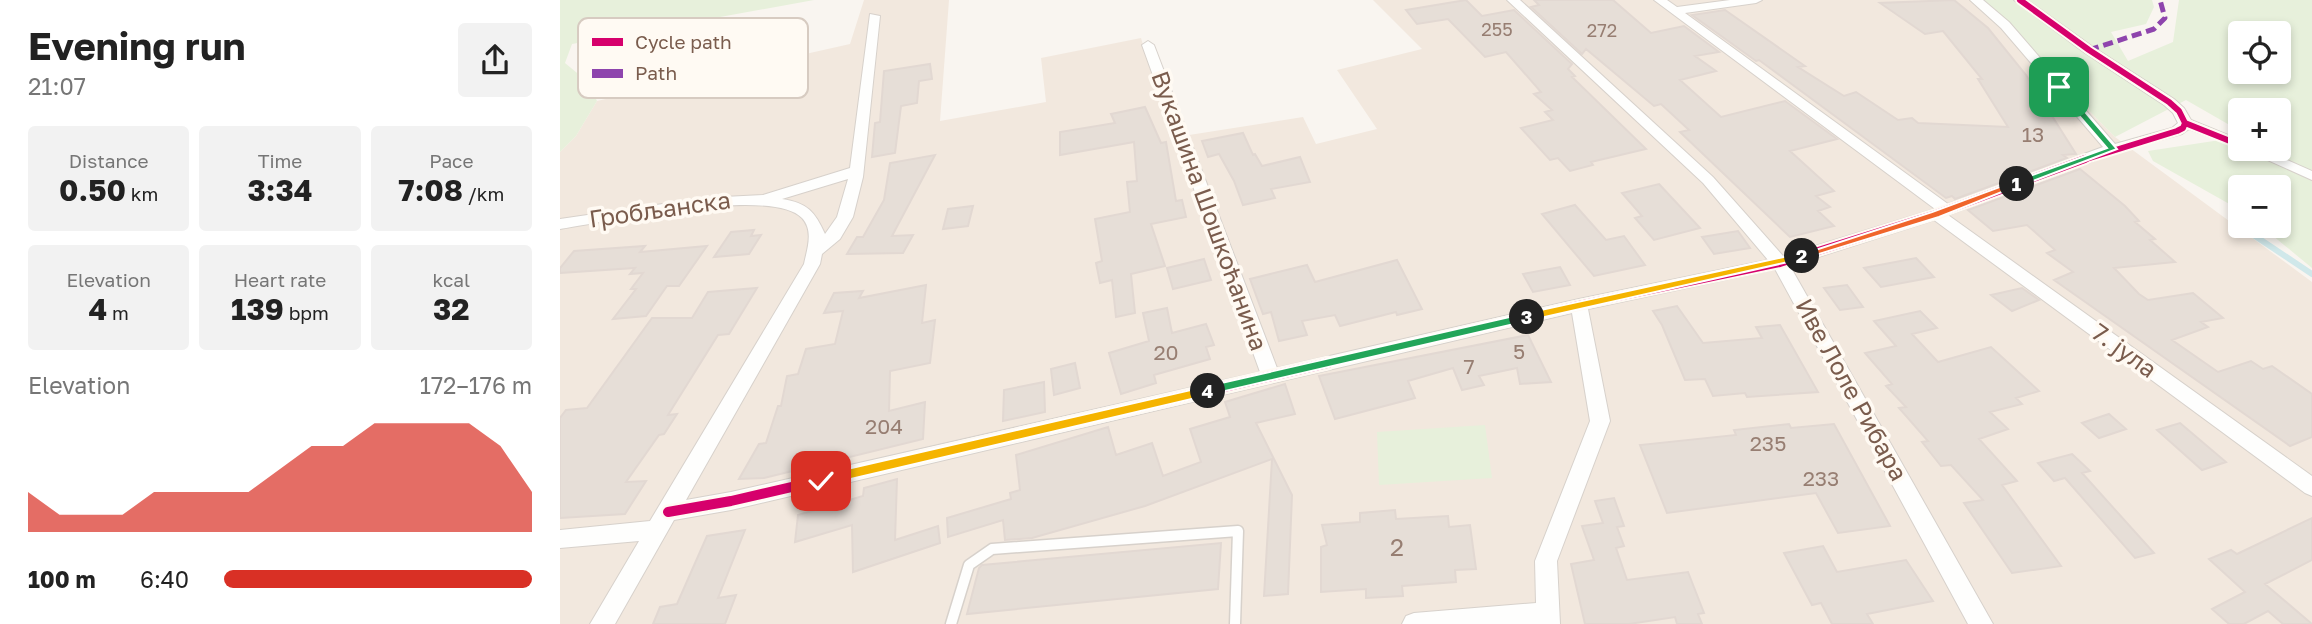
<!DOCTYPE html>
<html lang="en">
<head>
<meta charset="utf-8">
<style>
  body { margin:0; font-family:"Golos Text",sans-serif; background:#f2f2f2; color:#222; height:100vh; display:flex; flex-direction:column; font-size:26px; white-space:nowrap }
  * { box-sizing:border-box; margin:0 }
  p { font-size:23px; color:#767676 }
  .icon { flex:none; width:38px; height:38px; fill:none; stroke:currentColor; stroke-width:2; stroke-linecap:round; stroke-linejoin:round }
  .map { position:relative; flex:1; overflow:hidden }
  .sheet { display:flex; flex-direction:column; background:#fff; width:560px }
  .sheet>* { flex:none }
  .fabs { position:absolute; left:1668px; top:21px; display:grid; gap:14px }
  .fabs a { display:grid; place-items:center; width:63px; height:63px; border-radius:7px; background:#fff; box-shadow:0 4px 10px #0003; font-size:35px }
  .pin { position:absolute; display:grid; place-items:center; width:60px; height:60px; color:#fff; margin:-30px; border-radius:14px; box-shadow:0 4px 10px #0006 }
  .km { position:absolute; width:35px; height:35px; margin:-18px; border-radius:50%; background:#222; color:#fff; font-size:19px; line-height:35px; text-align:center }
  .round { display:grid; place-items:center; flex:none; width:74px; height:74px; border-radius:7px; background:#f2f2f2 }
  .overview { display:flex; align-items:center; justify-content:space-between; height:119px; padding:0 28px }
  h1 { font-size:38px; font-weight:700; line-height:52px }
  .stats { display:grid; grid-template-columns:repeat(3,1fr); gap:10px; height:119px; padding:7px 28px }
  .stats div { display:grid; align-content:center; border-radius:7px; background:#f2f2f2; text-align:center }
  .stats b { font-size:30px; font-weight:700 }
  .stats small { font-size:19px; font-weight:400 }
  .stats p { font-size:19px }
  .chart { height:196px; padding:14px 28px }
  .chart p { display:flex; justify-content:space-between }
  .chart svg { width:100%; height:126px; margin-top:7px; fill:#d93025; opacity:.7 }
  ul { padding:0 28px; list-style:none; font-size:23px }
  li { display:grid; grid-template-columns:112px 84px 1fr; align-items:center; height:52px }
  li i { height:18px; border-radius:9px; background:#d93025 }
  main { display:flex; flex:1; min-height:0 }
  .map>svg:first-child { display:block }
  .residential { fill:#f2e8de }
  .green { fill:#e7f0db; fill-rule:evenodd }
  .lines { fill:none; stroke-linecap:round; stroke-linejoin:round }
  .stream { stroke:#d0e8ea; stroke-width:6 }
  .building { fill:#e6ded7; stroke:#e2d8d2; stroke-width:2 }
  .service-casing { stroke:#d7d1cb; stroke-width:13 }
  .minor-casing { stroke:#d7d1cb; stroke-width:2 }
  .service { stroke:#fefefd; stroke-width:10 }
  .minor { fill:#fefefd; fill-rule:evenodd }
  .quiet { stroke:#8e44ad; stroke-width:5; stroke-dasharray:10 5; stroke-linecap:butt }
  .cycleway-far2-casing { stroke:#fffaf3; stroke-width:10 }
  .cycleway-far1-casing { stroke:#fffaf3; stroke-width:12 }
  .cycleway-casing { stroke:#fffaf3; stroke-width:15 }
  .cycleway-far2 { stroke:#d6006c; stroke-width:6 }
  .cycleway-far1 { stroke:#d6006c; stroke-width:8 }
  .cycleway { stroke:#d6006c; stroke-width:10 }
  .split-1 { fill:#22a559; stroke:#fff; stroke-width:2 }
  .split-2 { fill:#f0652b; stroke:#fff; stroke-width:2 }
  .split-3 { fill:#f5b400; stroke:#fff; stroke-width:2 }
  .split-4 { fill:#22a559; stroke:#fff; stroke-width:2 }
  .split-5 { fill:#f5b400; stroke:#fff; stroke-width:2 }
  .labels { text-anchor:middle; stroke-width:7; stroke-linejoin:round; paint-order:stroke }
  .far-number-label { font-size:18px; fill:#977e72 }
  .number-label { font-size:21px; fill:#977e72 }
  .street-label { font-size:24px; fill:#7a5c4d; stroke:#fffaf3 }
  .near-number-label { font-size:24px; fill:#977e72 }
  .key { fill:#fffaf3; stroke:#d7cbc1; stroke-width:2 }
  .key-label { font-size:19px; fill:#7a5c4d }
</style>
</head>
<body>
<main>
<section class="sheet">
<div class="overview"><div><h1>Evening run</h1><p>21:07</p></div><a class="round"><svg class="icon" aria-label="share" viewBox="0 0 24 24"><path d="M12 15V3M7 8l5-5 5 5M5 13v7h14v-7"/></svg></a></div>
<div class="stats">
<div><p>Distance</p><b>0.50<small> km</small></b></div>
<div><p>Time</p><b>3:34</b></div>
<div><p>Pace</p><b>7:08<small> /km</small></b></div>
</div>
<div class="stats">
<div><p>Elevation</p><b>4<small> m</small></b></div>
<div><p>Heart rate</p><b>139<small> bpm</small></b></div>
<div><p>kcal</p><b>32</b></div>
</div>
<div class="chart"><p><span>Elevation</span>172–176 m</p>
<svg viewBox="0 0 160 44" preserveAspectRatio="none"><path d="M0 44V30L10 38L20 38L30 38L40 30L50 30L60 30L70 30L80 22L90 14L100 14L110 6L120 6L130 6L140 6L150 14L160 30V44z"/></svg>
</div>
<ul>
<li><b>100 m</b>6:40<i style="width:100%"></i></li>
</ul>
</section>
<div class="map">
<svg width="1752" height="624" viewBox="0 0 1752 624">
  <rect width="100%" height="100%" fill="#f9f5f0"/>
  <path class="residential" d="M304,0H389L380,121L486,102L481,58L581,38L610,138L743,117L756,144L817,129L777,70L862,49L813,0H1420L1555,137L1752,282V624H0V152L16,136L37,101L290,44Z"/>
  <path class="green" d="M0,0H254L12,44L5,63L28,82L37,101L16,136L0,152Z
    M1420,0H1592L1594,7L1586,24L1551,32L1568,61L1613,42L1619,0H1752V268L1701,226H1718V187H1680V210L1593,161L1588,151L1680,137V149H1718V110H1680V131L1626,100L1555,137ZM1680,33H1718V72H1680Z
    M925,425L932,478L819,485L817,432Z"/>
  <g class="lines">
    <path class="stream" d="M1680,226L1752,274"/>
  </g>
  <path class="building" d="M906,0L922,16L954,10L1012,64L1008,69L1015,76L1012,77L1086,149L1031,162L1033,165L1010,171L998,158L990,160L961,128L993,120L985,112L992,110L974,94L981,92L946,52L925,57L888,19L857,24L846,10Z
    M974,0H1053L1091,33L1124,26L1159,52L1135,56L1156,71L1120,80L1161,117L1225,101L1277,139L1230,151L1274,191L1256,196L1270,207L1258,211L1274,226L1230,237L1120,132L1129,130L1101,104L1094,106L1026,49L1022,54L971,7L979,5Z
    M1394,0L1428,28L1466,75L1516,154L1503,155L1507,158L1395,199L1392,196L1386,198L1199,60L1196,61L1132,15L1165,10L1245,66L1238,67L1284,96L1296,92L1338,120L1352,118L1358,123L1448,127L1418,79H1422L1383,31L1365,34L1320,3Z
    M370,64L372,79L359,81L357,103L341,106L335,153L312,157L315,123L320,122L324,71Z
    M585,107L601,143L606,142L616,201L622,200L626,217L591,224L605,266L571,274L575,313L556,317L552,280L540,283L536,263L542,261L535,219L570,212L567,182L577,181L574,142L500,155V132L555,123L551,114Z
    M683,133L693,155L695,154L702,166L740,157L750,182L711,189L715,198L683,205L674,181L659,154L648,157L642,141Z
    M375,155L332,236L353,235L343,253L287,254L297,237H303L324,200L330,163Z
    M1520,169L1565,206L1579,221L1575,222L1595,239L1590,240L1615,262L1554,268L1579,294L1588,300L1633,293L1663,318L1641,322L1648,327L1612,340L1658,372L1691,361L1703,369L1712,366L1752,394V437L1730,446L1494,280L1513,272L1487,253L1495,250L1467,225L1433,231L1408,210Z
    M1099,184L1140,228L1094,240L1075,218L1082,216L1062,193Z
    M1015,205L1046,240L1064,236L1085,265L1034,276L982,214Z
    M413,206L408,226L383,229L388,209Z
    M194,230L191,236L201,235L189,254L154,257L171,232Z
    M1178,231L1190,248L1154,254L1142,237Z
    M85,246L80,252L147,246L119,286H107L86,316L53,319L76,289H71L83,273L70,274L75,268L0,273V268L14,251Z
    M1356,258L1374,277L1321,287L1304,268Z
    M644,259L651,280L613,289L607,268Z
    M837,260L862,309L837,315L836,312L780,326L775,315L742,321L747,335L719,341L711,312L703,314L690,279L747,265L755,282Z
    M1000,267L1010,285L973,292L963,274Z
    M366,285L362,323L375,320L370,363L330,371L329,411L365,402L363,439L204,478L179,479L199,444L206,443L218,406H221L227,376L238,374L246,349L275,344L283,311L264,313L274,293L303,291L299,298Z
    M1287,285L1303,307L1280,310L1264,288Z
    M197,288L169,334L158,335L108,415L117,414L104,434L99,435L66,482L86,481L65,514L0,518V418L6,410L27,408L92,318H132L148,292Z
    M1462,288L1479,300L1452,311L1431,295Z
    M1117,306L1143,343L1202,338L1196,327L1220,325L1258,392L1187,397L1185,393L1153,396L1145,379L1125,380L1102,325L1093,311Z
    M607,308L612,333L646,324L654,345L646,347L650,359L594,375L596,383L561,394L549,353L589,341L583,313Z
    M1360,311L1377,328L1352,334L1378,362L1431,347L1479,391L1456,398L1462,404L1430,412L1448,429L1419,439L1457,481L1442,485L1501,566L1452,573L1404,503L1423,500L1391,465L1381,466L1362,442L1368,441L1339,408L1346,407L1326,386L1332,384L1305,353L1336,346L1314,321Z
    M968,335L991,382L960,384L957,368L919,376L924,385L902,390L893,368L848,381L855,398L775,419L759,376Z
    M515,363L520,388L494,395L491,369Z
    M484,382L485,412L443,421L444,390Z
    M725,384L735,414L696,423L732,495L728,594L704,596L712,459L585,506L472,538L445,540L443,520L388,537L387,518L451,499L450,493L460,490L456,455L548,427L556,455L592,443L603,476L641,462L630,429L670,417L665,402Z
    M1549,414L1566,429L1539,438L1522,423Z
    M1620,423L1666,462L1642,470L1597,430Z
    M1229,424L1231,428L1274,424L1330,526L1278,533L1256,493L1107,513L1080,445L1176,435L1174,430Z
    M1512,454L1530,471L1522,473L1594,553L1575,558L1505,478L1494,481L1478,463Z
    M337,479L335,540L378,526L380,543L293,572L292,525L235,542L238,515L303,496L304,488Z
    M1054,498L1064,526L1057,527L1064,546L1056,548L1067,580L1128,572L1144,613L1138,614L1142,624H1117L1115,617L1069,624H1025L1011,564L1034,560L1022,526L1043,523L1035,501Z
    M835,510L836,519L888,516L889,527L910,525L916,569L895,570L896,582L842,586L843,596L806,598V589L761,592V547L767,545L762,525L800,522V513Z
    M1752,518V560L1705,584L1752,624H1723L1708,611L1684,624H1669L1652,609L1685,592L1649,559L1671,550L1677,554Z
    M185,530L158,598L176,595L165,624H93L100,607L117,604L147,536Z
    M661,543L658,589L407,614L419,568L422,565Z
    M1263,546L1277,572L1346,560L1373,601L1307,614L1313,624H1272L1261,603L1252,605L1224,553Z"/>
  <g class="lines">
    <defs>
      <path id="service" d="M391,624L409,565L432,549L678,531L675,624"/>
      <path id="minor" d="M947,0H960L1153,177L1223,256L1375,209L1094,0H1107L1117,7L1170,0H1202L1196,3L1125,13L1388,204L1543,147L1441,28L1410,0H1423L1449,22L1555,144L1612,128L1618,123L1613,113L1604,105L1525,53L1454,0H1467L1533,47L1614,99L1624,108L1631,120L1680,140L1682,149L1629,129L1622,134L1557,152L1388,215L1752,476V496L1745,493L1374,220L1230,266L1433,624H1408L1215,269L1028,309L1050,421L997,561L1000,624H842L846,616L854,613L976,603L975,561L1030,421L1012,313L171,510L114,520L55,624H30L79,541L0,548V530L90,521L244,264C247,249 254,231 242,218C212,186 45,222 0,229V219L144,198L203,195L290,168L310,14L320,16L303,177L293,217L280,239L262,254L260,264L126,500L171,492L700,372L582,45L588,41L594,45L717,368L1019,299L1208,260L1143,183ZM288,179L277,217L265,234C255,212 248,203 222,199Z
        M1683,149H1702L1752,171V180Z"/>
    </defs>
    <use href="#service" class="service-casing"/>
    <use href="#minor" class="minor-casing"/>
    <use href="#service" class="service"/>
    <use href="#minor" class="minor"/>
    <path class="quiet" d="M1529,50L1594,29L1605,18L1600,0"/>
    <defs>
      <path id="cycleway-far2" d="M1460,0L1529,50L1609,102L1619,111L1625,123L1680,145
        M1520,161L1617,131L1623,128L1625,123"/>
      <path id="cycleway-far1" d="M760,365L1019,305L1220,263L1376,214L1525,159"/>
      <path id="cycleway" d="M108,512L171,501L768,363"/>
    </defs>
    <use href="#cycleway-far2" class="cycleway-far2-casing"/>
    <use href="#cycleway-far1" class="cycleway-far1-casing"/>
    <use href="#cycleway" class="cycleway-casing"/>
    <use href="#cycleway-far2" class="cycleway-far2"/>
    <use href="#cycleway-far1" class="cycleway-far1"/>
    <use href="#cycleway" class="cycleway"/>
  </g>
  <path class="split-1" d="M1496,85H1502L1557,149L1460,186H1453V182L1547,148L1496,89Z"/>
  <path class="split-2" d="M1453,182L1462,184L1379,217L1246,258L1237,256L1372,212Z"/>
  <path class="split-3" d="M1242,253L1248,256L1246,258L967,321L961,317L967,313Z"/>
  <path class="split-4" d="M967,313L971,315V320L648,395L642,391L648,386Z"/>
  <path class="split-5" d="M648,386L655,391L653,394L261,486L254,481L261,475Z"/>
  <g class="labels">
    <g class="far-number-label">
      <text x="937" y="36">255</text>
      <text x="1042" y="37">272</text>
    </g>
    <g class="number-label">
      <text x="1473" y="142">13</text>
      <text x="959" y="359">5</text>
      <text x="606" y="360">20</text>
      <text x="909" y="374">7</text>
      <text x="324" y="434">204</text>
      <text x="1208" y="451">235</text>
      <text x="1261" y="486">233</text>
    </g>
    <g class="street-label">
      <text transform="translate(100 210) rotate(-8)" y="8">Гробљанска</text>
      <text transform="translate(649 211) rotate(70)" y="8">Вукашина Шошкоћанина</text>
      <text transform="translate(1564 351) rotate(36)" y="8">7. јула</text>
      <text transform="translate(1291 390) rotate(61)" y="8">Иве Лоле Рибара</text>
    </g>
    <g class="near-number-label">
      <text x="837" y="556">2</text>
    </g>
  </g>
  <rect x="18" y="18" width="230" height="80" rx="10" class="key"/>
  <rect x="32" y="38" width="31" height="8" fill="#d6006c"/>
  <rect x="32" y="69" width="31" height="9" fill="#8e44ad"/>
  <g class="key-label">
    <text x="75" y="49">Cycle path</text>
    <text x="75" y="80">Path</text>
  </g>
</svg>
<div class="fabs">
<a><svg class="icon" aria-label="locate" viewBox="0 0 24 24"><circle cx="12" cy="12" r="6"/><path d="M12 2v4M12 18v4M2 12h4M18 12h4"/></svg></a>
<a>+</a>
<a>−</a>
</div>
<div class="pin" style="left:1499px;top:87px;background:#1e9e55"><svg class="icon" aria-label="arrive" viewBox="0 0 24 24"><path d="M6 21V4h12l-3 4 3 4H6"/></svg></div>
<div class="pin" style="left:261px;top:481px;background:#d93025"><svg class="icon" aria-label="check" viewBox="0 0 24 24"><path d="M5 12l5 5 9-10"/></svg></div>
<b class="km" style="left:1457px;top:184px">1</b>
<b class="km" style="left:1242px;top:256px">2</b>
<b class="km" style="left:967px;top:317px">3</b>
<b class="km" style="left:648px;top:391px">4</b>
</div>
</main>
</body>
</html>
